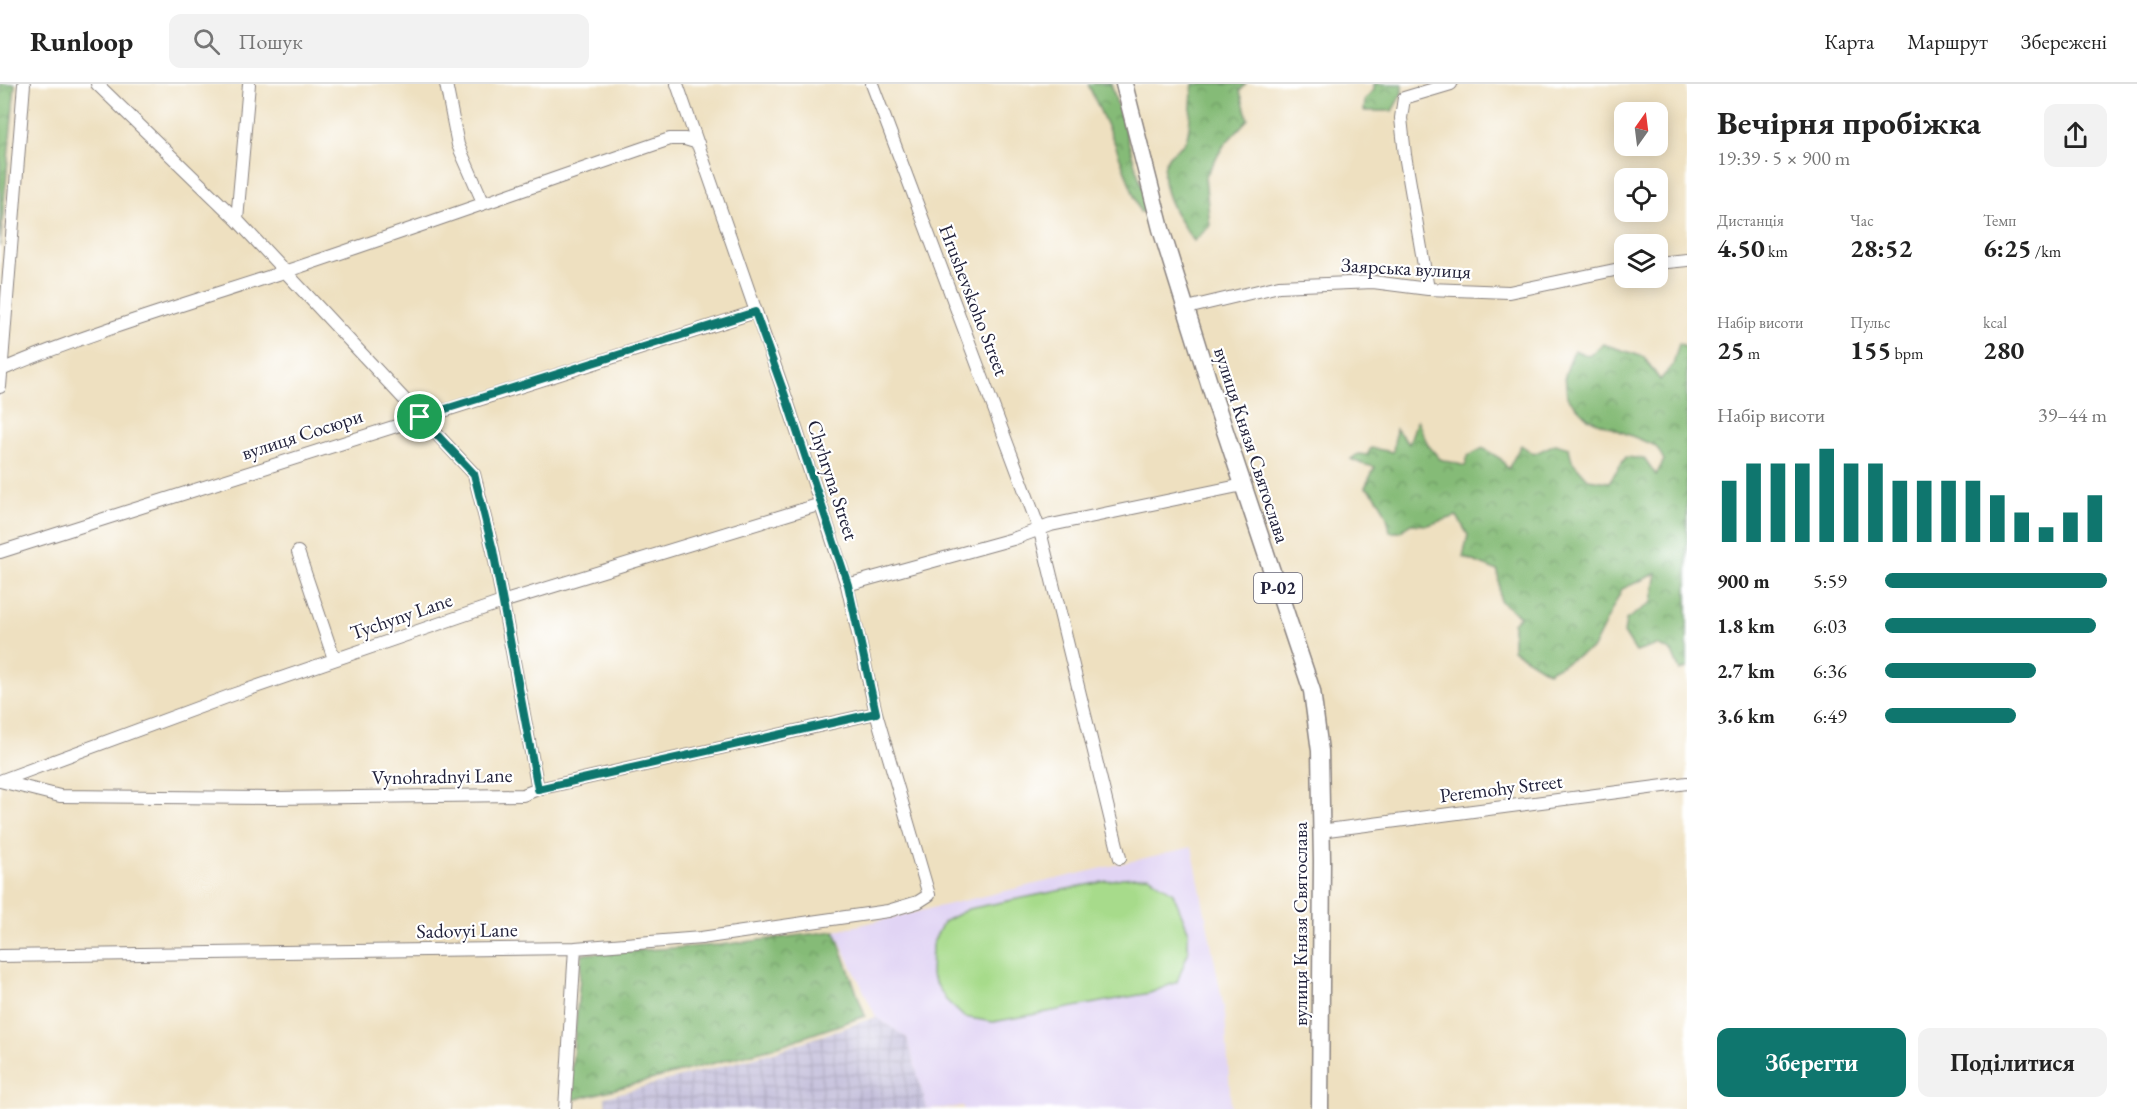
<!DOCTYPE html>
<html lang="uk">
<head>
<meta charset="utf-8">
<style>
  body { margin:0; font-family:"EB Garamond",serif; background:#f2f2f2; color:#222; height:100vh; display:flex; flex-direction:column; font-size:22px; white-space:nowrap }
  * { box-sizing:border-box; margin:0 }
  p { font-size:20px; color:#767676 }
  .icon { flex:none; width:33px; height:33px; fill:none; stroke:currentColor; stroke-width:2; stroke-linecap:round; stroke-linejoin:round }
  .map { position:relative; flex:1; overflow:hidden }
  .side { display:flex; flex-direction:column; background:#fff; width:450px }
  .side>* { flex:none }
  .needle { width:39px; rotate:14deg }
  .controls { position:absolute; left:1614px; top:18px; display:grid; gap:12px }
  .controls a { display:grid; place-items:center; width:54px; height:54px; border-radius:12px; background:#fff; box-shadow:0 3px 15px #0003; font-size:30px }
  .pin { position:absolute; display:grid; place-items:center; width:51px; height:51px; color:#fff; margin:-26px; border:3px solid #fff; border-radius:50%; box-shadow:0 2px 6px #0007 }
  .round { display:grid; place-items:center; flex:none; width:63px; height:63px; border-radius:12px; background:#f2f2f2 }
  .headline { display:flex; align-items:center; justify-content:space-between; height:102px; padding:0 30px }
  h1 { font-size:33px; font-weight:700; line-height:45px }
  .stats { display:grid; grid-template-columns:repeat(3,1fr); gap:9px; height:102px; padding:6px 30px }
  .stats div { display:grid; align-content:center }
  .stats b { font-size:26px; font-weight:700 }
  .stats small { font-size:16px; font-weight:400 }
  .stats p { font-size:16px }
  .chart { height:168px; padding:12px 30px }
  .chart p { display:flex; justify-content:space-between }
  .chart svg { width:100%; height:108px; margin-top:6px; stroke:#0f766e; stroke-width:6 }
  .button { display:flex; gap:12px; margin-top:auto; padding:12px 30px }
  .button a { flex:1; height:69px; border-radius:12px; background:#0f766e; color:#fff; font-size:24px; font-weight:700; line-height:69px; text-align:center }
  .button a+a { background:#f2f2f2; color:#222 }
  ul { padding:0 30px; list-style:none; font-size:20px }
  li { display:grid; grid-template-columns:96px 72px 1fr; align-items:center; height:45px }
  li i { height:15px; border-radius:8px; background:#0f766e }
  header { display:flex; align-items:center; gap:36px; box-sizing:border-box; height:84px; padding:0 30px; background:#fff; border-bottom:2px solid #e0e0e0 }
  header strong { font-size:28px }
  nav { display:flex; gap:33px; margin-inline-start:auto; font-size:21px }
  .search { width:420px; height:54px; background:#f2f2f2; display:flex; align-items:center; gap:15px; box-sizing:border-box; padding:0 21px; border-radius:12px; color:#767676; font-size:22px }
  main { display:flex; flex:1; min-height:0 }
  .map>svg:first-child { display:block }
  .built { fill:#e1d4f4 }
  .industrial { fill:url(#industrial-grid) }
  .forest { fill:url(#forest-crowns); stroke:#546e59; stroke-width:1.5 }
  .park { fill:#a7db8b; stroke:#647e63; stroke-width:1.5 }
  .lines { fill:none; stroke-linecap:round; stroke-linejoin:round }
  .minor-casing { stroke:#88817e; stroke-width:14 }
  .major-casing { stroke:#88817e; stroke-width:19 }
  .minor { stroke:#fff; stroke-width:12 }
  .major { stroke:#fff; stroke-width:16 }
  .route-casing { stroke:#fff; stroke-width:12 }
  .route { stroke:#0f766e; stroke-width:8 }
  .labels { text-anchor:middle; stroke-width:4.5; stroke-linejoin:round; paint-order:stroke }
  .shield { fill:#fff; stroke:#646476; stroke-width:1.5 }
  .shield-label { font-size:18px; font-weight:bold; fill:#22223b }
  .street-label { font-size:20px; fill:#22223b; stroke:#fff }
</style>
</head>
<body>
<header>
<strong>Runloop</strong>
<div class="search"><svg class="icon" aria-label="search" viewBox="0 0 24 24"><circle cx="10" cy="10" r="6"/><path d="M15 15l6 6"/></svg>Пошук</div>
<nav><a>Карта</a><a>Маршрут</a><a>Збережені</a></nav>
</header>
<main>
<div class="map">
<svg width="1687" height="1025" viewBox="0 0 1687 1025">
  <defs>
    <pattern id="industrial-grid" width="8" height="8" patternUnits="userSpaceOnUse" patternTransform="scale(1.5)"><rect width="8" height="8" fill="#c5c0db"/><path d="M0 4h8M4 0v8" fill="none" stroke="#a9a5bd"/></pattern>
    <pattern id="forest-crowns" width="20" height="18" patternUnits="userSpaceOnUse" patternTransform="scale(1.5)"><rect width="20" height="18" fill="#85bb77"/><path d="M2 6a3 3 0 1 1 6 0M12 15a3 3 0 1 1 6 0" fill="none" stroke="#6c9863"/></pattern>
  </defs>
  <rect width="100%" height="100%" fill="#fff"/>
  <filter id="ink" filterUnits="userSpaceOnUse"><feTurbulence type="fractalNoise" baseFrequency=".0167" numOctaves="2"/><feDisplacementMap in="SourceGraphic" scale="12" xChannelSelector="R" yChannelSelector="G"/><feConvolveMatrix kernelMatrix="1 2 1 2 8 2 1 2 1" color-interpolation-filters="sRGB"/></filter>
  <filter id="wash" filterUnits="userSpaceOnUse"><feTurbulence type="fractalNoise" baseFrequency=".008" numOctaves="4" result="noise"/><feDisplacementMap in="SourceGraphic" scale="24" xChannelSelector="R" yChannelSelector="G"/><feGaussianBlur stdDeviation="1.35" result="paint"/><feColorMatrix in="noise" values="0 0 0 0 0 0 0 0 0 0 0 0 0 0 0 0 0 1.4 0 .05"/><feComposite in="paint" operator="in"/></filter>
  <g filter="url(#wash)">
    <rect width="100%" height="100%" fill="#eee0c0"/>
    <path class="built" d="M1192,763L1225,930L1231,1025H964L963,1023L927,1025L907,954L876,933L835,847Z"/>
    <path class="industrial" d="M876,933L907,954L927,1025H606L605,1013L774,968Z"/>
    <path class="forest" d="M0,0H15L0,162Z
      M1088,0H1111L1149,127L1140,128L1115,60Z
      M1193,0H1246L1240,7L1248,35L1224,61L1205,93L1210,142L1194,157C1179,138 1152,96 1169,72C1174,66 1183,63 1186,56C1192,38 1190,18 1193,0Z
      M1374,0H1402V9L1392,27H1364L1365,16L1374,6Z
      M1679,259L1687,263V584L1680,587L1672,568L1657,561L1636,568L1624,549L1626,536L1652,518L1657,489L1622,505L1593,564L1548,588L1513,566V539L1520,532L1500,517L1498,487L1463,473L1468,451L1457,432L1428,441L1410,440L1400,448H1390C1388,431 1380,412 1365,403L1375,383L1362,380L1351,375L1358,370L1367,371L1371,364L1393,368L1396,345L1409,360L1417,336L1428,361L1440,375L1465,382L1468,372L1483,364L1501,375L1508,385L1521,361L1534,370L1555,360L1569,364L1572,377L1588,395L1609,398L1626,373L1645,375L1656,391L1664,376L1656,362L1588,334L1567,313L1565,291L1574,266L1589,272L1603,260L1644,273L1660,296L1673,281Z
      M835,847L865,932L772,964L569,1017L582,870L720,861Z"/>
    <path class="park" d="M1149,792L1173,809L1188,846V869L1177,898L1150,909L993,938L964,933L946,916L931,891L932,861L943,838L968,825L1122,794Z"/>
  </g>
  <g filter="url(#ink)">
    <g class="lines">
      <defs>
        <path id="minor" d="M97,0L237,136L474,390L493,466L538,705
          M446,0L458,61L483,118
          M872,0L1040,447L1120,774
          M237,136L249,0
          M1658,179L1687,176
          M1428,205L1405,71L1401,34L1404,14L1451,0
          M1187,224L1279,202L1373,198L1428,205L1509,208L1624,184
          M1,286C93,247 189,219 284,188C413,145 541,99 670,55H685L698,59
          M0,303L24,0
          M0,468L755,228
          M298,468L334,575
          M847,501L1013,455L1051,441L1243,401
          M0,697L60,712L273,714L523,711L538,705L876,629
          M0,697L235,610L502,518L821,420
          M1320,747L1687,699
          M0,872L575,864L701,854L811,838L888,827L918,818L929,811L876,629L847,501L788,320L677,0
          M565,1025L575,864"/>
        <path id="major" d="M1124,0L1161,145L1210,302L1312,607L1320,667L1322,777L1320,1025"/>
      </defs>
      <use href="#minor" class="minor-casing"/>
      <use href="#major" class="major-casing"/>
      <use href="#minor" class="minor"/>
      <use href="#major" class="major"/>
    </g>
  </g>
  <g class="lines" filter="url(#ink)">
    <defs>
      <path id="route" d="M755,228L788,320L848,501L876,629L538,705L493,466L474,390L420,333Z"/>
    </defs>
    <use href="#route" class="route-casing"/>
    <use href="#route" class="route"/>
  </g>
  <g class="labels">
    <rect class="shield" x="1254" y="489" width="48" height="30" rx="4.5"/>
    <g class="shield-label">
      <text x="1278" y="510">Р-02</text>
    </g>
    <g class="street-label">
      <text transform="translate(1406 184) rotate(3)" y="7">Заярська вулиця</text>
      <text transform="translate(974 216) rotate(69)" y="7">Hrushevskoho Street</text>
      <text transform="translate(302 350) rotate(-18)" y="7">вулиця Сосюри</text>
      <text transform="translate(1252 361) rotate(72)" y="7">вулиця Князя Святослава</text>
      <text transform="translate(833 396) rotate(72)" y="7">Chyhryna Street</text>
      <text transform="translate(401 532) rotate(-19)" y="7">Tychyny Lane</text>
      <text transform="translate(442 692) rotate(-1)" y="7">Vynohradnyi Lane</text>
      <text transform="translate(1501 704) rotate(-7)" y="7">Peremohy Street</text>
      <text transform="translate(1300 840) rotate(-90)" y="7">вулиця Князя Святослава</text>
      <text transform="translate(467 846) rotate(-1)" y="7">Sadovyi Lane</text>
    </g>
  </g>
</svg>
<div class="controls">
<a><svg class="needle" viewBox="-14 -14 28 28"><path d="M0-13l5 13h-10z" fill="#e53935"/><path d="M0 13l5-13h-10z" fill="#767676"/></svg></a>
<a><svg class="icon" aria-label="locate" viewBox="0 0 24 24"><circle cx="12" cy="12" r="6"/><path d="M12 2v4M12 18v4M2 12h4M18 12h4"/></svg></a>
<a><svg class="icon" aria-label="layers" viewBox="0 0 24 24"><path d="M12 4l9 5-9 5-9-5zM3 14l9 5 9-5"/></svg></a>
</div>
<div class="pin" style="left:420px;top:333px;background:#1e9e55"><svg class="icon" aria-label="arrive" viewBox="0 0 24 24"><path d="M6 21V4h12l-3 4 3 4H6"/></svg></div>
</div>
<section class="side">
<div class="headline"><div><h1>Вечірня пробіжка</h1><p>19:39 · 5 × 900 m</p></div><a class="round"><svg class="icon" aria-label="share" viewBox="0 0 24 24"><path d="M12 15V3M7 8l5-5 5 5M5 13v7h14v-7"/></svg></a></div>
<div class="stats">
<div><p>Дистанція</p><b>4.50<small> km</small></b></div>
<div><p>Час</p><b>28:52</b></div>
<div><p>Темп</p><b>6:25<small> /km</small></b></div>
</div>
<div class="stats">
<div><p>Набір висоти</p><b>25<small> m</small></b></div>
<div><p>Пульс</p><b>155<small> bpm</small></b></div>
<div><p>kcal</p><b>280</b></div>
</div>
<div class="chart"><p><span>Набір висоти</span>39–44 m</p>
<svg viewBox="0 0 160 44" preserveAspectRatio="none"><path d="M5 44V19M15 44V12M25 44V12M35 44V12M45 44V6M55 44V12M65 44V12M75 44V19M85 44V19M95 44V19M105 44V19M115 44V25M125 44V32M135 44V38M145 44V32M155 44V25"/></svg>
</div>
<ul>
<li><b>900 m</b>5:59<i style="width:100%"></i></li>
<li><b>1.8 km</b>6:03<i style="width:95%"></i></li>
<li><b>2.7 km</b>6:36<i style="width:68%"></i></li>
<li><b>3.6 km</b>6:49<i style="width:59%"></i></li>
</ul>
<div class="button"><a>Зберегти</a><a>Поділитися</a></div>
</section>
</main>
</body>
</html>
